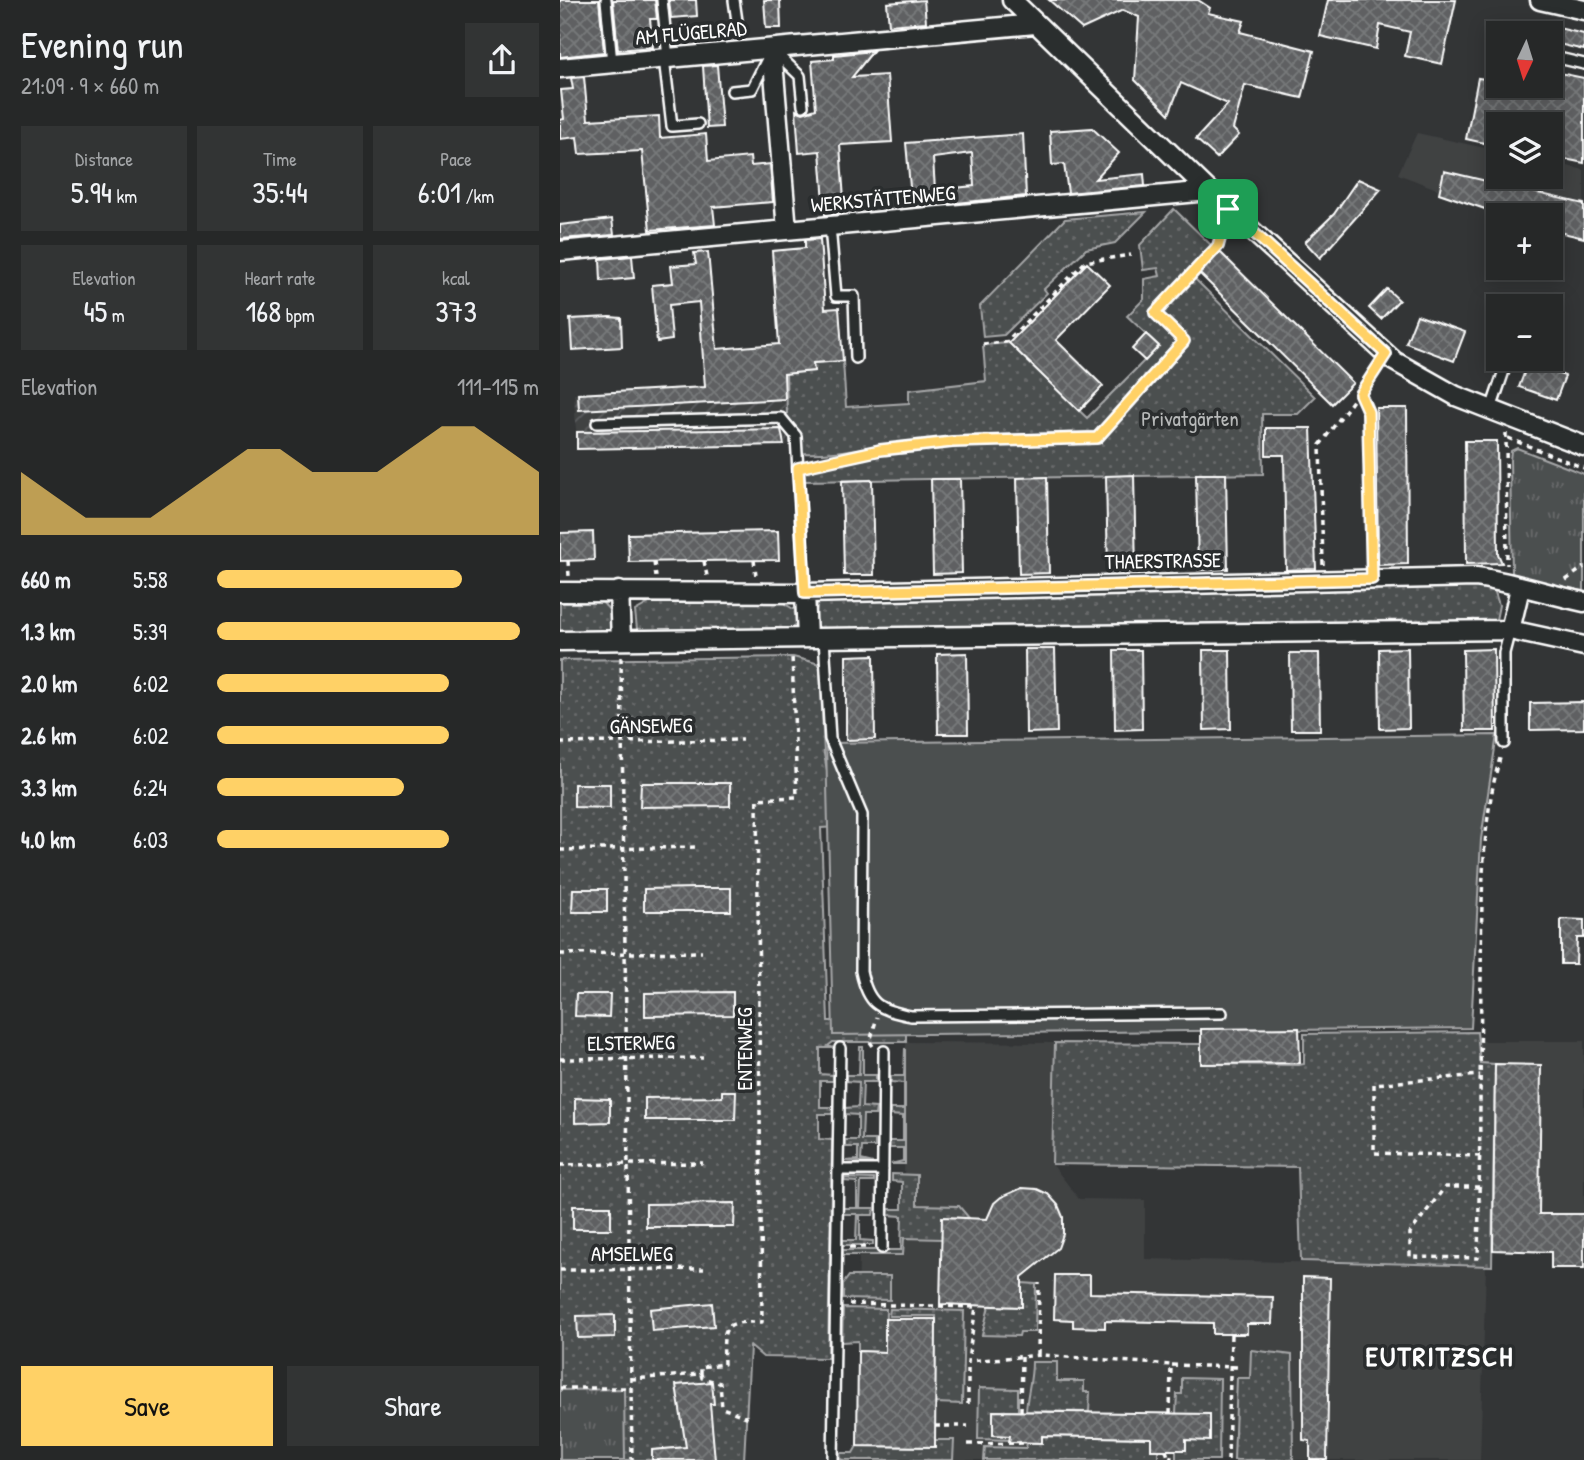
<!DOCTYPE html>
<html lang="en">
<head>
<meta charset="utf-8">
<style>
  body { margin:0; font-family:"Patrick Hand",sans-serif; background:#323434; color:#f1f3f6; height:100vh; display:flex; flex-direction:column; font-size:26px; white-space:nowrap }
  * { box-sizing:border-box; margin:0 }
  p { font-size:23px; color:#a4a6a8 }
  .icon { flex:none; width:38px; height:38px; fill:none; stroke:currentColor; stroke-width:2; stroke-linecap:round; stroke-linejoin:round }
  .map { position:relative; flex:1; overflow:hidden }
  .drawer { display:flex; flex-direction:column; background:#262828; width:560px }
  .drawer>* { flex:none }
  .needle { width:46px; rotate:184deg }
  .buttons { position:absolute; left:926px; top:21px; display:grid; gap:14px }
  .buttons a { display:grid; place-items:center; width:77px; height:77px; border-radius:0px; background:#262828; box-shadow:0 4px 18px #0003,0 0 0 2px #424445; font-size:35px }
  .pin { position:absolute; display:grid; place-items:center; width:60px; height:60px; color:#fff; margin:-30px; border-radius:14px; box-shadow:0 4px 10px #0006 }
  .round { display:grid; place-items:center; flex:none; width:74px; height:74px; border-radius:0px; background:#323434 }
  .summary { display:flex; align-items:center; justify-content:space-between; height:119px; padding:0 21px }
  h1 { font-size:38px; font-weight:600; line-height:52px }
  .stats { display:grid; grid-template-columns:repeat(3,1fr); gap:10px; height:119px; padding:7px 21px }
  .stats div { display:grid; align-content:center; border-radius:0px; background:#323434; text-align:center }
  .stats b { font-size:30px; font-weight:600 }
  .stats small { font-size:19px; font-weight:400 }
  .stats p { font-size:19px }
  .chart { height:196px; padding:14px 21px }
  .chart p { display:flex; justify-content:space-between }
  .chart svg { width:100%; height:126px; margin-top:7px; fill:#ffd166; opacity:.7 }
  .action { display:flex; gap:14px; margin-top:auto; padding:14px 21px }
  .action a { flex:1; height:80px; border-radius:0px; background:#ffd166; color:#111; font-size:28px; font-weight:600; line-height:80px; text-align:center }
  .action a+a { background:#323434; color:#f1f3f6 }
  ul { padding:0 21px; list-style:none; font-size:23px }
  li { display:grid; grid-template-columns:112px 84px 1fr; align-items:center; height:52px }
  li i { height:18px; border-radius:9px; background:#ffd166 }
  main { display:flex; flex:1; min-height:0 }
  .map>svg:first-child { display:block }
  .built { fill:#404243 }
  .industrial { fill:url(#industrial-furrows) }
  .grass { fill:url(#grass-dots); stroke:#a6a7a8; stroke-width:2; fill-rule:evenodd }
  .park { fill:url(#park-tufts); stroke:#a6a7a8; stroke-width:2 }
  .pitch { fill:#4c4f50; stroke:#a6a7a8; stroke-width:2 }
  .building { fill:url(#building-cross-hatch); stroke:#fff; stroke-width:2; fill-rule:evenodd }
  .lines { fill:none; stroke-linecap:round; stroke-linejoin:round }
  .lane-casing { stroke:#fff; stroke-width:14 }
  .street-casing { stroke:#fff; stroke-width:23 }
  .path { stroke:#fff; stroke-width:3.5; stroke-dasharray:5 5; stroke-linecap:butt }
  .lane { stroke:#2a2d2e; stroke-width:9 }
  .street { stroke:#2a2d2e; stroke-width:18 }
  .route-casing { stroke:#fff; stroke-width:14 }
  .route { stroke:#ffd166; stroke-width:9 }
  .labels { text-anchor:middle; stroke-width:7; stroke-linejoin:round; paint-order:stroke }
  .street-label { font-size:21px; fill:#fff; stroke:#2a2d2e }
  .park-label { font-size:21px; fill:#b7b9b9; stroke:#2a2d2e }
  .district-label { font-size:28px; font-weight:bold; letter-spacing:2px; fill:#fff; stroke:#2a2d2e }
</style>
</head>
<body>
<main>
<section class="drawer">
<div class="summary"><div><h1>Evening run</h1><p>21:09 · 9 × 660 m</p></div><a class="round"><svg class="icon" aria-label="share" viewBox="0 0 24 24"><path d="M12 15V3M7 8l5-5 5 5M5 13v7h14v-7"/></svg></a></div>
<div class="stats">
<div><p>Distance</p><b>5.94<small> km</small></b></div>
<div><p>Time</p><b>35:44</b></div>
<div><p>Pace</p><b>6:01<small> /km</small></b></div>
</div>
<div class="stats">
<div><p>Elevation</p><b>45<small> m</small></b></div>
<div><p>Heart rate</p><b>168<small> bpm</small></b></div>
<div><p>kcal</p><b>373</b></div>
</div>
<div class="chart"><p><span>Elevation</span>111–115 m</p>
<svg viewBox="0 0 160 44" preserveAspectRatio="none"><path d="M0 44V22L10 30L20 38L30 38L40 38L50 30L60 22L70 14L80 14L90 22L100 22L110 22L120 14L130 6L140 6L150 14L160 22V44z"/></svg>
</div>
<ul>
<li><b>660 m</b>5:58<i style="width:76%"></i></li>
<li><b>1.3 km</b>5:39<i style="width:94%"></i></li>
<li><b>2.0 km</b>6:02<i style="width:72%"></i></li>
<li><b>2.6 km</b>6:02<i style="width:72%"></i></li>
<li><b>3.3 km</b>6:24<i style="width:58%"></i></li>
<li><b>4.0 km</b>6:03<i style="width:72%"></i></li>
</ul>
<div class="action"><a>Save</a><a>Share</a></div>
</section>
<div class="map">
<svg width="1024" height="1460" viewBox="0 0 1024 1460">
  <defs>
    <pattern id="industrial-furrows" width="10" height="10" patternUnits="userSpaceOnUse" patternTransform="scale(1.75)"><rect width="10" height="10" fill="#404243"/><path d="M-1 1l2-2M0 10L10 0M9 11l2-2" fill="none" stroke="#5d5e5f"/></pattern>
    <pattern id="grass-dots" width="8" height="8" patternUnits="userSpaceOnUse" patternTransform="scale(1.75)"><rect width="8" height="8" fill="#4c4f50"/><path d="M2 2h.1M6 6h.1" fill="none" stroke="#67696a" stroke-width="1.8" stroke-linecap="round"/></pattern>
    <pattern id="park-tufts" width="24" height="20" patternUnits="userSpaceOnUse" patternTransform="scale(1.75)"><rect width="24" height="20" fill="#4c4f50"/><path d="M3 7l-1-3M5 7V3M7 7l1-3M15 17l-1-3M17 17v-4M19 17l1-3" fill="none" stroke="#67696a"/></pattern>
    <pattern id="building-cross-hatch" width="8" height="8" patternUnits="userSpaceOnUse" patternTransform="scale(1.75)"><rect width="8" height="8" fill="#5f6162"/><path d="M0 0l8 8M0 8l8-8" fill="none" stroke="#77797a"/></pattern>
  </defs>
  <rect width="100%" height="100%" fill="#333536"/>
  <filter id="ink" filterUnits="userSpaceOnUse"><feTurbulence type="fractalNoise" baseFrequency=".0143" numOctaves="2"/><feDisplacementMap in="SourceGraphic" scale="14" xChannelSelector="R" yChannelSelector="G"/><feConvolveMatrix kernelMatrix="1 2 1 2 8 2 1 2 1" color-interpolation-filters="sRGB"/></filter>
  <g filter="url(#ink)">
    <path class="built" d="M857,133L938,151V177H990L991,162L1024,170V238L991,230L990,215H944L838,174Z
      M919,1041H1024V1268H991L990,1252L918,1250Z
      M346,1042L495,1043L492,1164L519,1199L585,1200V1259L926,1266L920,1460H296L299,1254L343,1255Z"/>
    <path class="industrial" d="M226,382L228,445L17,449L14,394Z"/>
    <path class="grass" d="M614,209L652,246L590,313L620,341L536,432C475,434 413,434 352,441C314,445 278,455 240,453L239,434L227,415L226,373L254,371L253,363L283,361L286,407L349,403V390L426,381L423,345L449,343L527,418L599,346L567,316L584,299V279L600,276L598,268L583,270L580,245Z
      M586,212L555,243L526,249L484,289L487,293L444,335L423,337L420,306L505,219Z
      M634,278L755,397L738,414H702L703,474L244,481L243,470L321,455L409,446L538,442L628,342L599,313Z
      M925,583L933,586L939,605L936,620L930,624L260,630L254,621L258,602L266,597Z
      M220,601L235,610L236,625L223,634L85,635L77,629L75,611L91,602Z
      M42,602L53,614V627L41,636H0V603Z
      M233,657L260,664L264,754L270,787L346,1022V1042H273L268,1046L274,1048H260V1074L273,1075V1081H260V1107H273L272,1114H259V1139L272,1140L268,1358L203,1357L190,1346L184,1460H0V660ZM277,827L284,1021H268L261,828Z
      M917,1032L920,1063L935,1064L932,1266L741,1261L738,1167L492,1164L495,1043L641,1044L642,1064L739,1065L744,1064V1034Z
      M300,1047H303V1075H316V1082H303L302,1107L316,1108L315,1115H303L302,1140H315V1147H302L301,1160L313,1163L285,1161L298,1160V1147H285V1140H298V1115L285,1114V1108L298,1107L299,1082L286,1081V1075H299Z
      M345,1048V1164H331L343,1161V1148H330V1141H343V1116L330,1115V1109H344V1083L331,1082V1076H344Z
      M332,1174L357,1175V1205L399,1206L409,1218L383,1217L382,1239L344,1238L343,1255H283V1250H341L342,1216L328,1215L329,1209H342V1182L332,1181Z
      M285,1178L314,1179V1182H301L300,1208H314L313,1215H300V1240L313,1241V1245H283V1240H296L297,1214H283V1208H297V1182L284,1181Z
      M289,1276H330V1300L283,1299V1284Z
      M462,1283L476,1284L475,1332H460L459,1336L422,1335L429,1306L461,1307Z
      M283,1308L326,1309L325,1352L298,1351V1341L282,1342Z
      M330,1309L404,1311L402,1404L375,1403L376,1316H329Z
      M691,1350L732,1355L733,1460H674L677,1378H690Z
      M472,1362H497V1381H524V1392H530L529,1412L466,1411C467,1393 472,1381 472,1362Z
      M622,1378L660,1379L659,1460H616V1450H626V1440H650V1414H616L617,1394H622Z
      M419,1388L458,1389V1411H433V1435L450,1436V1440L418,1439Z
      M482,1436L591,1438V1449L598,1450V1460H424L425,1447L466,1448L467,1443H482Z
      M375,1440H394L393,1460H281L280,1453H293L297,1446L375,1447Z"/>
    <path class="park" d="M957,448L1024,474V591L967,581L952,573L950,460L951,451Z
      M64,1389L65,1460H0V1390Z"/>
    <path class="pitch" d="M937,735L921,839L911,1028L273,1035L266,743Z"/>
    <path class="building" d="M0,0H39L44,52L0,57Z
      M53,0H95L97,19H90L93,47L58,50Z
      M109,0H136L137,16L111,18Z
      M204,0H220L221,28H206Z
      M364,0L366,22L329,25L327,3Z
      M489,0H638L650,8L648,13L684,21L680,32L754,51L742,98L685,85L673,129L679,135L657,158L636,139L668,104L621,83L609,114L575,80L579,17L563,10L522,29Z
      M768,0H896L882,64L845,56L850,32L820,25L816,49L760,36Z
      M990,26L1024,34V50L990,42Z
      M313,51L292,77L327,75L332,142L280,145L285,213L265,215L260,151L239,153L236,110L243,113L256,109L252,61L274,59V55Z
      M157,65L162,127L147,128L143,66Z
      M990,71L1024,78V163L990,156V124H938V146L906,139L918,78L938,81V86H990Z
      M24,77L28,120L99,116L100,138L146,134L148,161L190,157L191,166L210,164L213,202L153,207L155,225L90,230L82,151L19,154L17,137L0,139V120L4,119L1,90L13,89L11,78Z
      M532,128L559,153L535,179L584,174L585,186L508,193L504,164L492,165L490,131Z
      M463,134L466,196L357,207L351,198L346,143ZM412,153L414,186L375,190L373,158Z
      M884,171L1024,204V238L990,230V215H942L879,193Z
      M798,179L821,189L760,258L745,242L774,214Z
      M52,219L54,235L0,239V225Z
      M260,239L265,309L279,308L283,361L253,363L254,371L224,374L225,399L19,410L18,394L145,387L139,302L109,305L112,340L97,342L92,285L113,283L111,266L136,264L134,253L148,252L157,349L219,344L212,251L245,248V240Z
      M659,251L793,383L772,404L638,272Z
      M72,256L74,278L41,281L40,259Z
      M527,263L550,285L496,340L543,386L519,411L449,343Z
      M827,289L839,300L821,319L809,308Z
      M857,315L905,332L894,361L846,343Z
      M50,317L61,318L62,347L12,350L10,319Z
      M586,334L599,346L585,361L572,349Z
      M968,363L1005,376L996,400L959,387Z
      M816,408H847L848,564L818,565Z
      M706,428H751L756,569L726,570L724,455H706Z
      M221,429L224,445L17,449V432Z
      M905,441H937L938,554L942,563L906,564Z
      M636,474H666L668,569L638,570Z
      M574,475L576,572H548L546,476Z
      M487,477L489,573L459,574L457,478Z
      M371,479H400L402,573L373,574Z
      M312,480L314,575H284L282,481Z
      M218,531L219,560L69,562L68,534Z
      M33,532L34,560L0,561V533Z
      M848,648L849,728L820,729L819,649Z
      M465,649H495L497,732L466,733Z
      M934,649L935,731H904L903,650Z
      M554,650H581L582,729L555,730Z
      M643,650H670L671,729L644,730Z
      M407,653L408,734H378L377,654Z
      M730,653H759L760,730H731Z
      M314,655L315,739L286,740V656Z
      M1024,702V729L970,730V703Z
      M81,783H170V806L80,807Z
      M14,784H50V808L14,807Z
      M136,888H171V911H84V889Z
      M13,889H47V912H12Z
      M1001,919L1024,920V938H1017L1016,964H1001Z
      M173,992V1015L85,1016V993Z
      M16,994H50L49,1017L15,1016Z
      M739,1028L740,1063L641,1064V1029Z
      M935,1064L981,1065L979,1214H1024V1268H991V1252L933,1250Z
      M162,1091H176L175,1120H85V1098L162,1097Z
      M15,1098L50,1099V1122L15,1123Z
      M462,1188L477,1189L488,1194L498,1205L503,1217V1234L498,1248L462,1277V1307L380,1304L382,1217L427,1219L434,1203L441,1197Z
      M175,1203L174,1227H86V1204Z
      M13,1206H51V1229H13Z
      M495,1275H530V1293L713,1297L712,1324H687V1334H653V1323L545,1321V1328L513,1327V1320L494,1319Z
      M743,1277L770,1278L767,1460H750V1441L743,1440Z
      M152,1303L154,1326L92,1331L90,1309Z
      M55,1315V1337L18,1338L17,1316Z
      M325,1319H376L375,1447L297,1446L298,1351L325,1352Z
      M152,1382L154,1404H150L155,1460H92V1450L126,1447L116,1385Z
      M433,1411L650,1414V1441L626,1440V1450H591V1438L482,1436V1443L449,1442L450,1436L433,1435Z"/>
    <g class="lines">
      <defs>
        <path id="lane" d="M46,0L52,63
          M102,0L108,58
          M174,0L179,35
          M990,56L1024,64
          M104,58L112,126L138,124
          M172,91L192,89L212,49L240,76L243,106
          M270,226L276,296H294L296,358
          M931,409L948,359
          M37,423L221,418L236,436L245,593
          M264,638L270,739L302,815L301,971C308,1005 318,1009 351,1016L662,1013
          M944,743V653L950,630
          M279,1170H323
          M322,1248L324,1051
          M273,1460L280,1048"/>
        <path id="street" d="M452,0L649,191L834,361L896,396L1024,446
          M980,0L1024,10
          M212,49L227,230
          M0,68L475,24
          M0,251L649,191
          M59,591L61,640
          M0,592L245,593L916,577C952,582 987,594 1024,602
          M245,593L247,638
          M950,630L960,588
          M0,641L950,630L1024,646"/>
      </defs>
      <use href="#lane" class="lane-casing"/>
      <use href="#street" class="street-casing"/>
      <path class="path" d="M423,344L446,342L525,262L571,255
        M800,395L808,412L812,562
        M946,433L947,565
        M948,438L1024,468
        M250,465C350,444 435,441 537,438L624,341L595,313L658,246L663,228
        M194,560L196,576
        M8,561L9,576
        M144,561L147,576
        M94,562L96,577
        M763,565L760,445L817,368
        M1006,580L1024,567
        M61,657L72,1460
        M0,743L182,740
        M0,850L137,847
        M0,954L142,952
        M313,1046L310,1042L317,1017
        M0,1059L143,1058
        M920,1156L814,1153V1084L920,1075
        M0,1165L143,1163
        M919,1187H885L850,1233V1257L918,1258C920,1165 920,1071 921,977C922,907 920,822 941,755
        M290,1247H310
        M0,1270L144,1269
        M289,1304L416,1307L408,1360
        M478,1355L479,1283
        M141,1374L142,1378L160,1383L162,1408L192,1419
        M71,1379L141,1374V1367L164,1364C163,1326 161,1321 202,1322L197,799L237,797L232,655
        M0,1388H71
        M408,1404V1361L482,1355L611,1365
        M461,1411L462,1357
        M610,1414L611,1365L677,1367
        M375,1426H408
        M408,1444L466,1443
        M606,1450L609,1460
        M610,1460L613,1450
        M668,1460L671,1334"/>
      <use href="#lane" class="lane"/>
      <use href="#street" class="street"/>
    </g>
  </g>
  <g class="lines" filter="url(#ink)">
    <defs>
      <path id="route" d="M668,209L826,354L800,394L808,412L812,579L245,593L238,468L320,450L392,442L537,438L624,341L595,313L658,246Z"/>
    </defs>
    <use href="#route" class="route-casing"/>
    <use href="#route" class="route"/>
  </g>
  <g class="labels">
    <g class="street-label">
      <text transform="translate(131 33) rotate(-5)" y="7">AM FLÜGELRAD</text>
      <text transform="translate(323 199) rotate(-5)" y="7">WERKSTÄTTENWEG</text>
      <text transform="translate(603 561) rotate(-1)" y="7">THAERSTRASSE</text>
      <text transform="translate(91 726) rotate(-1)" y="7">GÄNSEWEG</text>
      <text transform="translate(71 1043) rotate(-1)" y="7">ELSTERWEG</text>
      <text transform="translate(185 1049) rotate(-90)" y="7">ENTENWEG</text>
      <text x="72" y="1261">AMSELWEG</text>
    </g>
    <g class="park-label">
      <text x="630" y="426">Privatgärten</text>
    </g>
    <g class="district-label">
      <text x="880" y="1366">EUTRITZSCH</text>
    </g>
  </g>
</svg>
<div class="buttons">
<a><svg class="needle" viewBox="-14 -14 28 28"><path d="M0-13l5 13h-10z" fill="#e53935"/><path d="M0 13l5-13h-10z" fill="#a4a6a8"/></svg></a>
<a><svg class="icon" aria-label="layers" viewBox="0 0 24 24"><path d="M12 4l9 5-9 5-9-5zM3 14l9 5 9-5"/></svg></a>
<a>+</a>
<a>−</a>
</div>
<div class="pin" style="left:668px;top:209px;background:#1e9e55"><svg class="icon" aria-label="arrive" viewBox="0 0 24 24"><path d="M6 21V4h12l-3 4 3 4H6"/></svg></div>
</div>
</main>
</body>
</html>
